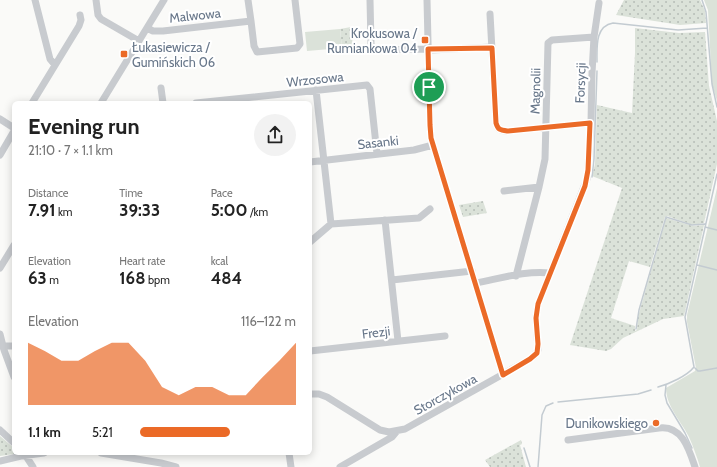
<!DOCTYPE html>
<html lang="en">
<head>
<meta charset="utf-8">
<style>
  body { margin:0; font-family:Cabin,sans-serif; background:#f2f2f2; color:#222; height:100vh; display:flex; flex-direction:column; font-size:15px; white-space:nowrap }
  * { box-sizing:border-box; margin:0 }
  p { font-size:13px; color:#767676 }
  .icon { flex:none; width:22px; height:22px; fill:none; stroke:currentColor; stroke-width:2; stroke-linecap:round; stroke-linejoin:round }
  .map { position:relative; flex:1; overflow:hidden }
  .panel { position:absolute; left:12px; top:101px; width:300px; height:354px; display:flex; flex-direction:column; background:#fff; border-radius:6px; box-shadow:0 2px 10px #0003 }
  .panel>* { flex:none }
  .pin { position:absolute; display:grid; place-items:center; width:34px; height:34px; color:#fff; margin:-17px; border:2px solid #fff; border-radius:50%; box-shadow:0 1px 4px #0007 }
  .round { display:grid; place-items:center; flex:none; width:42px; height:42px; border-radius:21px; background:#f2f2f2 }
  .head { display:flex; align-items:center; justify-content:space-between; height:68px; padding:0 16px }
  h1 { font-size:22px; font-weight:700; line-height:30px }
  .stats { display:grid; grid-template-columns:repeat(3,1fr); gap:6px; height:68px; padding:4px 16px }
  .stats div { display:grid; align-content:center }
  .stats b { font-size:17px; font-weight:700 }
  .stats small { font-size:11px; font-weight:400 }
  .stats p { font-size:11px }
  .chart { height:112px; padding:8px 16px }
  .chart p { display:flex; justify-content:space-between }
  .chart svg { width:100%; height:72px; margin-top:4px; fill:#eb6a27; opacity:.7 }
  ul { padding:0 16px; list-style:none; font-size:13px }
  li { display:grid; grid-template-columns:64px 48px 1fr; align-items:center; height:30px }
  li i { height:10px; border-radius:5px; background:#eb6a27 }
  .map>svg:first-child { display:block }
  .grass { fill:url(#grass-dots) }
  .garden { fill:#dbe2d9 }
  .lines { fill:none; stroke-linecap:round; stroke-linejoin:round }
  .stream { stroke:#c3cbd1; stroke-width:1.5 }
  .minor { stroke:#c8cbcf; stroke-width:7 }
  .route-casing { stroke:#fff; stroke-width:8 }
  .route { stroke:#eb6a27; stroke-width:5 }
  .poi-dot { fill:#eb6a27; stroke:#fff; stroke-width:1.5 }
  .labels { text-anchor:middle; stroke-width:4; stroke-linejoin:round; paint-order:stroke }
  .street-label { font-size:13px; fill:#68778a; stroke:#fff }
  .poi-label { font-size:13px; fill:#68778a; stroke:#fff; text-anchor:end }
</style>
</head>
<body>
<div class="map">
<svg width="717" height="467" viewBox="0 0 717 467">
  <defs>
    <pattern id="grass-dots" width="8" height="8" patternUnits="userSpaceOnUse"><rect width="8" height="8" fill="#dbe2d9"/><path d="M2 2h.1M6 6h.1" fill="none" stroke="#b5bcb6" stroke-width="1.8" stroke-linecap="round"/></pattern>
  </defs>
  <rect width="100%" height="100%" fill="#fafaf8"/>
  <path class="grass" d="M624,0H700L705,11L706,23L680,25L616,15Z
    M351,27L353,47L342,48L340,29Z
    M635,28L679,33L705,32L709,86L717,121V164L704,223L693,225L667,216L665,217L650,267L629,261L611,318L635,326V331L637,330L638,317L666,218L693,226L704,225L684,316L663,319L623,338L611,349L606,351L570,345L622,188L592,176L595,164L597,105L632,113L635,53Z
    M483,201L487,213L463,217L459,205Z
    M0,436L14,448V454L0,456Z
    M521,440L522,444L520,445L526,467H490L485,460Z"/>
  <path class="garden" d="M704,0H717V101L712,84L708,10Z
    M340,29L342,48L307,51L305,32Z
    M717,188V467H700C697,457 693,446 689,437C681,421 666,406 666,388L695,371L696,368L687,322V315Z"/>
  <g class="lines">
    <path class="stream" d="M702,0L706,12L712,84L717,107
      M597,62C597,47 595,26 613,23L678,30L707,28
      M592,177L594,159L597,71
      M705,227L717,230
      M697,265L717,270
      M636,329L639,310L666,217L692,225L705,224
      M695,368L698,371H700L717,368
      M666,385L665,395L667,403L685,433L692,448
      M658,387C669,384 687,376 694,367L685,317L717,174
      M558,402L638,394L651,390
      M524,448L530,467
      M538,467L542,415L546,406L553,403"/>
    <path class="minor" d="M35,0L50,59L55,65
      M96,0L98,15L101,19L139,41
      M370,0L371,44L373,49L376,50L425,49L431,50L492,47
      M427,0L430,125L431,138L503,375
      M490,14L496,123C498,130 500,131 508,131L591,123
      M251,21L254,46L257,52L297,48L300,44L295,0
      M147,28L153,31H163L251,21L248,0
      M161,88L163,103
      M316,90L331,224
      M32,103L79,26L81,20L80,15
      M101,103L164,0
      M196,103L367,85L370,89L377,154
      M0,119L14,128
      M0,155L14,131
      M310,162L414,150L433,145
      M504,191L539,187
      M385,220L398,341
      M310,242L331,224L419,218L430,209
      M0,268L14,245
      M516,276L539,187L545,159L548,43L552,40L594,37
      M392,280L472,271
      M476,283C498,279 527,270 550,273
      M0,334L4,350L14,377
      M0,346H14
      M310,351L445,336
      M310,394H319L327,397L380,430L389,432L405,429L530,359L534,356L538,350L536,317L538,304L587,179L591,123L592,73L594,37L599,3
      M0,430L14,443
      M568,440L659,428C682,425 689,449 695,467
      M24,453L33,467
      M101,453L161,463L176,467
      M289,453L291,467
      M0,461L21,456L44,453
      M340,467L392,437L397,431"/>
  </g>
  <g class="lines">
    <defs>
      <path id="route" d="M492,48L496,123C498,130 500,130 508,131L590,123L588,170L585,186L538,304L536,318L538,344L537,353L530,359L503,375L431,138L430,125L428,49Z"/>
    </defs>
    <use href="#route" class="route-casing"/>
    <use href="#route" class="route"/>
  </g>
  <g class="poi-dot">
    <rect x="421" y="36" width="8" height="8" rx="2"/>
    <rect x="120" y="50" width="8" height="8" rx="2"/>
    <circle cx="656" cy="423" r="4"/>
  </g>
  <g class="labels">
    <g class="street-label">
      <text transform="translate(195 15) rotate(-6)" y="5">Malwowa</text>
      <text transform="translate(315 79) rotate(-6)" y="5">Wrzosowa</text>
      <text transform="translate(580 83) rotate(-88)" y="5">Forsycji</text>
      <text transform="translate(535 91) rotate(-89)" y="5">Magnolii</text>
      <text transform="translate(378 142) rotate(-6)" y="5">Sasanki</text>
      <text transform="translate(376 332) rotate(-7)" y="5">Frezji</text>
      <text transform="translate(445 394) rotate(-29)" y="5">Storczykowa</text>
    </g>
    <g class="poi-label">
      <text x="417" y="38">Krokusowa /<tspan x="417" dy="15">Rumiankowa 04</tspan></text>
      <text x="132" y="52" text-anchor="start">Łukasiewicza /<tspan x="132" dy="15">Gumińskich 06</tspan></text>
      <text x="648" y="428">Dunikowskiego</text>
    </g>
  </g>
</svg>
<div class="pin" style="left:429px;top:87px;background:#1e9e55"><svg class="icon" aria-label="arrive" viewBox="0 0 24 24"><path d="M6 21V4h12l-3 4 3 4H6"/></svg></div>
<section class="panel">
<div class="head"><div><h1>Evening run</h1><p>21:10 · 7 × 1.1 km</p></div><a class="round"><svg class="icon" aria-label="share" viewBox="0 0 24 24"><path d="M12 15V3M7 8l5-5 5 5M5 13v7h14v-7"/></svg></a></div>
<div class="stats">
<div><p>Distance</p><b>7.91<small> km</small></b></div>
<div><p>Time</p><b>39:33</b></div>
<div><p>Pace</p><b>5:00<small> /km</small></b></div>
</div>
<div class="stats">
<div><p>Elevation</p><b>63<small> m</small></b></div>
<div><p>Heart rate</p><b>168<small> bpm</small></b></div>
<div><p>kcal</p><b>484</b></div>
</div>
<div class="chart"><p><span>Elevation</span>116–122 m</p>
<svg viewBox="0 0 160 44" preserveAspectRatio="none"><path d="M0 44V6L10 11L20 17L30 17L40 11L50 6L60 6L70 17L80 33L90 38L100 33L110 33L120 38L130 38L140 27L150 17L160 6V44z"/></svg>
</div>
<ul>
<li><b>1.1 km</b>5:21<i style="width:58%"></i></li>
</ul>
</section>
</div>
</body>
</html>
